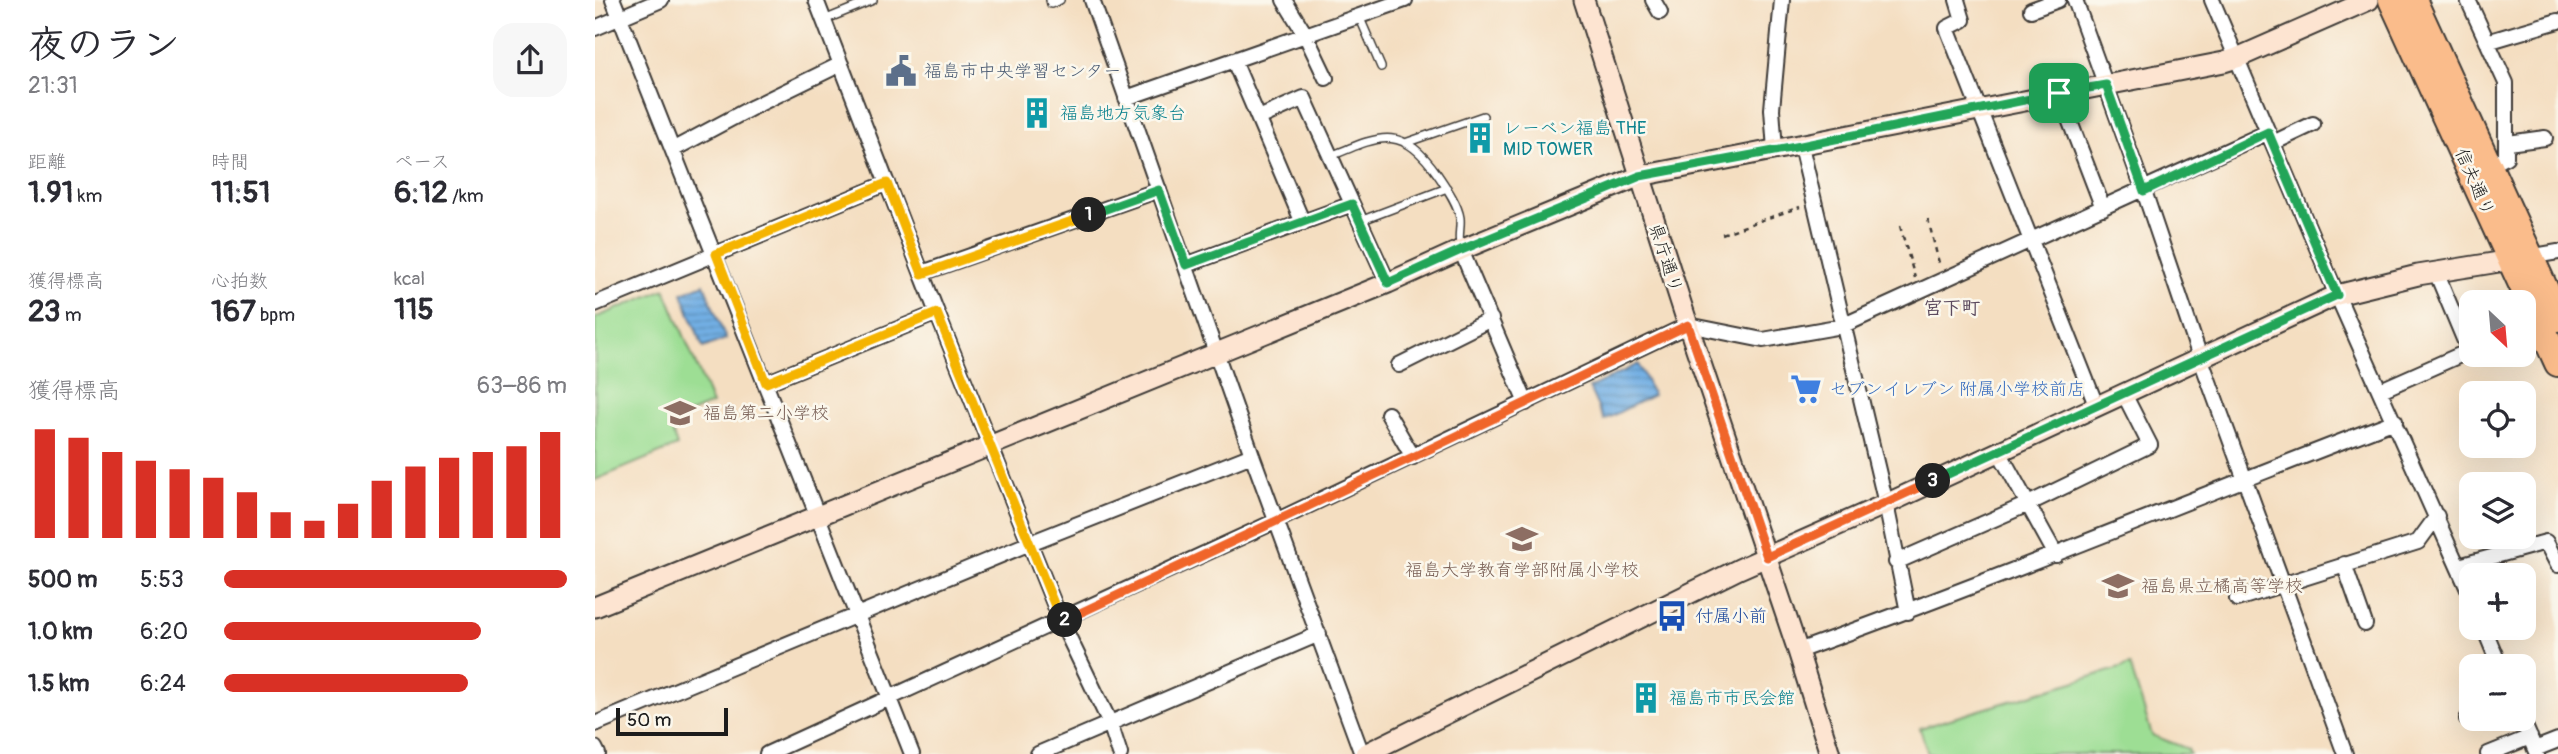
<!DOCTYPE html>
<html lang="ja">
<head>
<meta charset="utf-8">
<style>
  body { margin:0; font-family:Pangolin,"Klee One",sans-serif; background:#f7f7f7; color:#2b2b33; height:100vh; display:flex; flex-direction:column; font-size:26px; white-space:nowrap }
  * { box-sizing:border-box; margin:0 }
  p { font-size:23px; color:#7c7c81 }
  .icon { flex:none; width:38px; height:38px; fill:none; stroke:currentColor; stroke-width:2; stroke-linecap:round; stroke-linejoin:round }
  .map { position:relative; flex:1; overflow:hidden }
  .panel { display:flex; flex-direction:column; background:#fff; width:595px }
  .panel>* { flex:none }
  .needle { width:46px; rotate:154deg }
  .controls { position:absolute; left:1864px; top:290px; display:grid; gap:14px }
  .controls a { display:grid; place-items:center; width:77px; height:77px; border-radius:14px; background:#fff; box-shadow:0 7px 28px #0002; font-size:35px }
  .scale { position:absolute; left:21px; bottom:18px; width:112px; box-sizing:border-box; padding-left:7px; border:4px solid #1c1c1c; border-top:0; font-size:19px; line-height:24px; white-space:nowrap; color:#1c1c1c; -webkit-text-stroke:5px #fbf7ec; paint-order:stroke }
  .pin { position:absolute; display:grid; place-items:center; width:60px; height:60px; color:#fff; margin:-30px; border-radius:14px; box-shadow:0 4px 10px #0006 }
  .km { position:absolute; width:35px; height:35px; margin:-18px; border-radius:50%; background:#222; color:#fff; font-size:19px; line-height:35px; text-align:center }
  .round { display:grid; place-items:center; flex:none; width:74px; height:74px; border-radius:21px; background:#f7f7f7 }
  .summary { display:flex; align-items:center; justify-content:space-between; height:119px; padding:0 28px }
  h1 { font-size:38px; font-weight:700; line-height:52px }
  .stats { display:grid; grid-template-columns:repeat(3,1fr); gap:10px; height:119px; padding:7px 28px }
  .stats div { display:grid; align-content:center }
  .stats b { font-size:30px; font-weight:700 }
  .stats small { font-size:19px; font-weight:400 }
  .stats p { font-size:19px }
  .chart { height:196px; padding:14px 28px }
  .chart p { display:flex; justify-content:space-between }
  .chart svg { width:100%; height:126px; margin-top:7px; stroke:#d93025; stroke-width:6 }
  ul { padding:0 28px; list-style:none; font-size:23px }
  li { display:grid; grid-template-columns:112px 84px 1fr; align-items:center; height:52px }
  li i { height:18px; border-radius:9px; background:#d93025 }
  main { display:flex; flex:1; min-height:0 }
  .map>svg:first-child { display:block }
  .green { fill:#9dde94; stroke:#5c7d58; stroke-width:2 }
  .water { fill:url(#water-rules); stroke:#476680; stroke-width:2 }
  .lines { fill:none; stroke-linecap:round; stroke-linejoin:round }
  .lane-casing { stroke:#3c3935; stroke-width:10 }
  .street-casing { stroke:#3c3935; stroke-width:18 }
  .secondary-casing { stroke:#3c3935; stroke-width:23 }
  .highway-casing { stroke:#3c3935; stroke-width:30 }
  .path { stroke:#3c3935; stroke-width:2.5; stroke-dasharray:5 5; stroke-linecap:butt }
  .lane { stroke:#fff; stroke-width:7 }
  .street { stroke:#fff; stroke-width:14 }
  .secondary { stroke:#fde4d1; stroke-width:19 }
  .highway { stroke:#fabc8b; stroke-width:26 }
  .split-1-casing { stroke:#fff; stroke-width:14 }
  .split-2-casing { stroke:#fff; stroke-width:14 }
  .split-3-casing { stroke:#fff; stroke-width:14 }
  .split-4-casing { stroke:#fff; stroke-width:14 }
  .split-1 { stroke:#22a559; stroke-width:9 }
  .split-2 { stroke:#f5b400; stroke-width:9 }
  .split-3 { stroke:#f0652b; stroke-width:9 }
  .split-4 { stroke:#22a559; stroke-width:9 }
  .labels { text-anchor:middle; stroke-width:5; stroke-linejoin:round; paint-order:stroke }
  .service-label { font-size:18px; fill:#4e5e75; stroke:#fbf7ec; text-anchor:start }
  .culture-label { font-size:18px; fill:#0d838f; stroke:#fbf7ec; text-anchor:start }
  .street-label { font-size:18px; fill:#1c1c1c; stroke:#fbf7ec }
  .shop-label { font-size:18px; fill:#366cbe; stroke:#fbf7ec; text-anchor:start }
  .education-label { font-size:18px; fill:#785e54; stroke:#fbf7ec; text-anchor:start }
  .transit-label { font-size:18px; fill:#164399; stroke:#fbf7ec; text-anchor:start }
  .neighbourhood-label { font-size:19px; font-weight:bold; fill:#5d4b5f; stroke:#fbf7ec }
</style>
</head>
<body>
<main>
<section class="panel">
<div class="summary"><div><h1>夜のラン</h1><p>21:31</p></div><a class="round"><svg class="icon" aria-label="share" viewBox="0 0 24 24"><path d="M12 15V3M7 8l5-5 5 5M5 13v7h14v-7"/></svg></a></div>
<div class="stats">
<div><p>距離</p><b>1.91<small> km</small></b></div>
<div><p>時間</p><b>11:51</b></div>
<div><p>ペース</p><b>6:12<small> /km</small></b></div>
</div>
<div class="stats">
<div><p>獲得標高</p><b>23<small> m</small></b></div>
<div><p>心拍数</p><b>167<small> bpm</small></b></div>
<div><p>kcal</p><b>115</b></div>
</div>
<div class="chart"><p><span>獲得標高</span>63–86 m</p>
<svg viewBox="0 0 160 44" preserveAspectRatio="none"><path d="M5 44V6M15 44V9M25 44V14M35 44V17M45 44V20M55 44V23M65 44V28M75 44V35M85 44V38M95 44V32M105 44V24M115 44V19M125 44V16M135 44V14M145 44V12M155 44V7"/></svg>
</div>
<ul>
<li><b>500 m</b>5:53<i style="width:100%"></i></li>
<li><b>1.0 km</b>6:20<i style="width:75%"></i></li>
<li><b>1.5 km</b>6:24<i style="width:71%"></i></li>
</ul>
</section>
<div class="map">
<svg width="1963" height="754" viewBox="0 0 1963 754">
  <defs>
    <pattern id="water-rules" width="6" height="5" patternUnits="userSpaceOnUse" patternTransform="scale(1.75)"><rect width="6" height="5" fill="#72afe4"/><path d="M0 2.5h6" fill="none" stroke="#5d8eb8"/></pattern>
  </defs>
  <rect width="100%" height="100%" fill="#fbf7ec"/>
  <filter id="ink" filterUnits="userSpaceOnUse"><feTurbulence type="fractalNoise" baseFrequency=".0143" numOctaves="2"/><feDisplacementMap in="SourceGraphic" scale="14" xChannelSelector="R" yChannelSelector="G"/><feConvolveMatrix kernelMatrix="1 2 1 2 8 2 1 2 1" color-interpolation-filters="sRGB"/></filter>
  <filter id="wash" filterUnits="userSpaceOnUse"><feTurbulence type="fractalNoise" baseFrequency=".00686" numOctaves="4" result="noise"/><feDisplacementMap in="SourceGraphic" scale="28" xChannelSelector="R" yChannelSelector="G"/><feGaussianBlur stdDeviation="1.57" result="paint"/><feColorMatrix in="noise" values="0 0 0 0 0 0 0 0 0 0 0 0 0 0 0 0 0 1.4 0 .05"/><feComposite in="paint" operator="in"/></filter>
  <g filter="url(#wash)">
    <rect width="100%" height="100%" fill="#f4dec1"/>
    <path class="green" d="M70,289L117,404L74,422L82,446L0,480V318Z
      M1535,665L1557,735L1593,749L1595,754H1333L1325,728Z"/>
    <path class="water" d="M109,284L131,339L108,348L87,293Z
      M1043,364L1058,395L1009,420L994,388Z"/>
  </g>
  <g filter="url(#ink)">
    <g class="lines">
      <defs>
        <path id="lane" d="M455,0L456,4L465,0
          M764,16L786,67
          M229,20L278,0
          M810,143L888,116
          M736,156C786,135 807,124 843,175C851,187 863,204 865,218C866,230 862,238 866,250
          M765,221L852,188
          M1914,537L1920,550"/>
        <path id="street" d="M18,0L317,754
          M221,0L342,313L466,621L515,723L525,754
          M497,0L657,455L767,754
          M689,0L710,34L731,78
          M1058,0L1065,12
          M1362,0L1368,20L1352,28L1501,405
          M1480,0L1549,191L1605,357L1750,754
          M1617,0L1742,295L1876,596
          M1873,0L1911,83V157L1894,166
          M1436,10L1463,0
          M0,28L66,0
          M1892,42L1963,21
          M639,61L708,223
          M1464,93L1508,208
          M531,98L810,0
          M664,118L709,98L793,283
          M1678,143L1718,124
          M1913,143L1950,138
          M1206,146L1291,504L1313,612
          M79,149L158,107L246,64
          M1180,150L1177,109L1187,0
          M866,250L931,403
          M1933,257L1963,252
          M591,265L757,204
          M327,273L564,190
          M0,304L292,183
          M804,365L896,319
          M171,383L342,313
          M1786,390L1874,351L1841,272
          M793,414L818,457
          M1403,450L1461,555
          M1301,562L1433,504L1555,445L1528,392
          M1749,564L1770,624
          M1864,566L1951,542L1963,565
          M1642,599L1823,542L1842,516
          M1889,628L1905,667
          M1203,651C1404,579 1600,497 1800,421
          M1872,719L1876,717
          M1927,719L1942,754
          M0,724L435,543L657,455
          M0,748L3,754
          M1940,749L1963,740
          M172,754L681,521L1093,325L1168,340L1247,326L1673,132
          M443,754L724,634
          M1893,754L1935,737"/>
        <path id="secondary" d="M989,0L1093,325L1203,651L1235,754
          M0,607L793,283L866,250L1045,176L1629,62L1642,58L1774,0
          M770,754L1144,569L1291,504L1742,295L1823,275L1929,258"/>
        <path id="highway" d="M1797,0L1963,363
          M1818,0L1963,318"/>
      </defs>
      <use href="#lane" class="lane-casing"/>
      <use href="#street" class="street-casing"/>
      <use href="#secondary" class="secondary-casing"/>
      <use href="#highway" class="highway-casing"/>
      <path class="path" d="M1333,219L1345,267
        M1305,226L1320,278
        M1127,234L1205,207"/>
      <use href="#lane" class="lane"/>
      <use href="#street" class="street"/>
      <use href="#secondary" class="secondary"/>
      <use href="#highway" class="highway"/>
    </g>
  </g>
  <g class="lines" filter="url(#ink)">
    <defs>
      <path id="split-1" d="M494,215L564,190L591,265L757,204L793,283L866,250L1045,176L1206,146L1464,93"/>
      <path id="split-2" d="M470,620L466,621L342,313L171,383L121,254L292,183L327,274L494,215"/>
      <path id="split-3" d="M470,620L818,457L1093,325L1172,557L1338,481"/>
      <path id="split-4" d="M1338,481L1742,295L1673,132L1549,191L1511,85L1464,93"/>
    </defs>
    <use href="#split-1" class="split-1-casing"/>
    <use href="#split-2" class="split-2-casing"/>
    <use href="#split-3" class="split-3-casing"/>
    <use href="#split-4" class="split-4-casing"/>
    <use href="#split-1" class="split-1"/>
    <use href="#split-2" class="split-2"/>
    <use href="#split-3" class="split-3"/>
    <use href="#split-4" class="split-4"/>
  </g>
  <defs>
    <symbol id="civic-bare" viewBox="-9 -9 18 18"><path d="M-.6-6.5H3V-4.5H.6V-3L4-1V1h2V6H-6V1h2V-1L-.6-3ZM-1.2 2.5V6h2.4V2.5Z" fill="#5c6f8a" stroke="#fbf7ec" stroke-width="2.5" paint-order="stroke"/></symbol>
    <symbol id="building-bare" viewBox="-9 -9 18 18"><path d="M-4-6H4V6H1V3H-1V6H-4ZM-2.5-4.3h1.7v1.8h-1.7ZM.8-4.3h1.7v1.8H.8ZM-2.5-1h1.7V.8h-1.7ZM.8-1h1.7V.8H.8Z" fill="#0f9aa8" stroke="#fbf7ec" stroke-width="2.5" paint-order="stroke"/></symbol>
    <symbol id="supermarket-bare" viewBox="-9 -9 18 18"><path d="M-6-5.5h2.5l.6 2H6L4.5 2H-2.5L-4.4-4H-6ZM-1.5 3.2a1.3 1.3 0 1 0 .1 0ZM3 3.2a1.3 1.3 0 1 0 .1 0Z" fill="#3f7fe0" stroke="#fbf7ec" stroke-width="2.5" paint-order="stroke"/></symbol>
    <symbol id="school-bare" viewBox="-9 -9 18 18"><path d="M0-5L7-2L0 1L-7-2ZM-4 1L0 2.5L4 1V4Q0 6-4 4Z" fill="#8d6e63" stroke="#fbf7ec" stroke-width="2.5" paint-order="stroke"/></symbol>
    <symbol id="bus-bare" viewBox="-9 -9 18 18"><path d="M-5-6H5V4H4V6H2V4H-2V6H-4V4H-5ZM-3.5-4V0h7V-4ZM-3.5 1.2v1.5H-2V1.2ZM2 1.2v1.5H3.5V1.2Z" fill="#1a4fb4" stroke="#fbf7ec" stroke-width="2.5" paint-order="stroke"/></symbol>
  </defs>
  <g fill-rule="evenodd">
    <use href="#civic-bare" x="284" y="49" width="44" height="44"/>
    <use href="#building-bare" x="420" y="91" width="44" height="44"/>
    <use href="#building-bare" x="863" y="116" width="44" height="44"/>
    <use href="#supermarket-bare" x="1189" y="367" width="44" height="44"/>
    <use href="#school-bare" x="63" y="391" width="44" height="44"/>
    <use href="#school-bare" x="905" y="517" width="44" height="44"/>
    <use href="#school-bare" x="1501" y="564" width="44" height="44"/>
    <use href="#bus-bare" x="1055" y="594" width="44" height="44"/>
    <use href="#building-bare" x="1029" y="676" width="44" height="44"/>
  </g>
  <g class="labels">
    <g class="service-label">
      <text x="329" y="77">福島市中央学習センター</text>
    </g>
    <g class="culture-label">
      <text x="465" y="119">福島地方気象台</text>
      <text x="908" y="134">レーベン福島 THE<tspan x="908" dy="21">MID TOWER</tspan></text>
      <text x="1074" y="704">福島市市民会館</text>
    </g>
    <g class="street-label">
      <text transform="translate(1880 182) rotate(66)" y="6">信夫通り</text>
      <text transform="translate(1071 258) rotate(72)" y="6">県庁通り</text>
    </g>
    <g class="shop-label">
      <text x="1234" y="395">セブンイレブン 附属小学校前店</text>
    </g>
    <g class="education-label">
      <text x="108" y="419">福島第二小学校</text>
      <text x="927" y="576" text-anchor="middle">福島大学教育学部附属小学校</text>
      <text x="1546" y="592">福島県立橘高等学校</text>
    </g>
    <g class="transit-label">
      <text x="1100" y="622">付属小前</text>
    </g>
    <g class="neighbourhood-label">
      <text x="1357" y="314">宮下町</text>
    </g>
  </g>
</svg>
<div class="controls">
<a><svg class="needle" viewBox="-14 -14 28 28"><path d="M0-13l5 13h-10z" fill="#e53935"/><path d="M0 13l5-13h-10z" fill="#7c7c81"/></svg></a>
<a><svg class="icon" aria-label="locate" viewBox="0 0 24 24"><circle cx="12" cy="12" r="6"/><path d="M12 2v4M12 18v4M2 12h4M18 12h4"/></svg></a>
<a><svg class="icon" aria-label="layers" viewBox="0 0 24 24"><path d="M12 4l9 5-9 5-9-5zM3 14l9 5 9-5"/></svg></a>
<a>+</a>
<a>−</a>
</div>
<div class="scale">50 m</div>
<div class="pin" style="left:1464px;top:93px;background:#1e9e55"><svg class="icon" aria-label="arrive" viewBox="0 0 24 24"><path d="M6 21V4h12l-3 4 3 4H6"/></svg></div>
<b class="km" style="left:494px;top:215px">1</b>
<b class="km" style="left:470px;top:620px">2</b>
<b class="km" style="left:1338px;top:481px">3</b>
</div>
</main>
</body>
</html>
